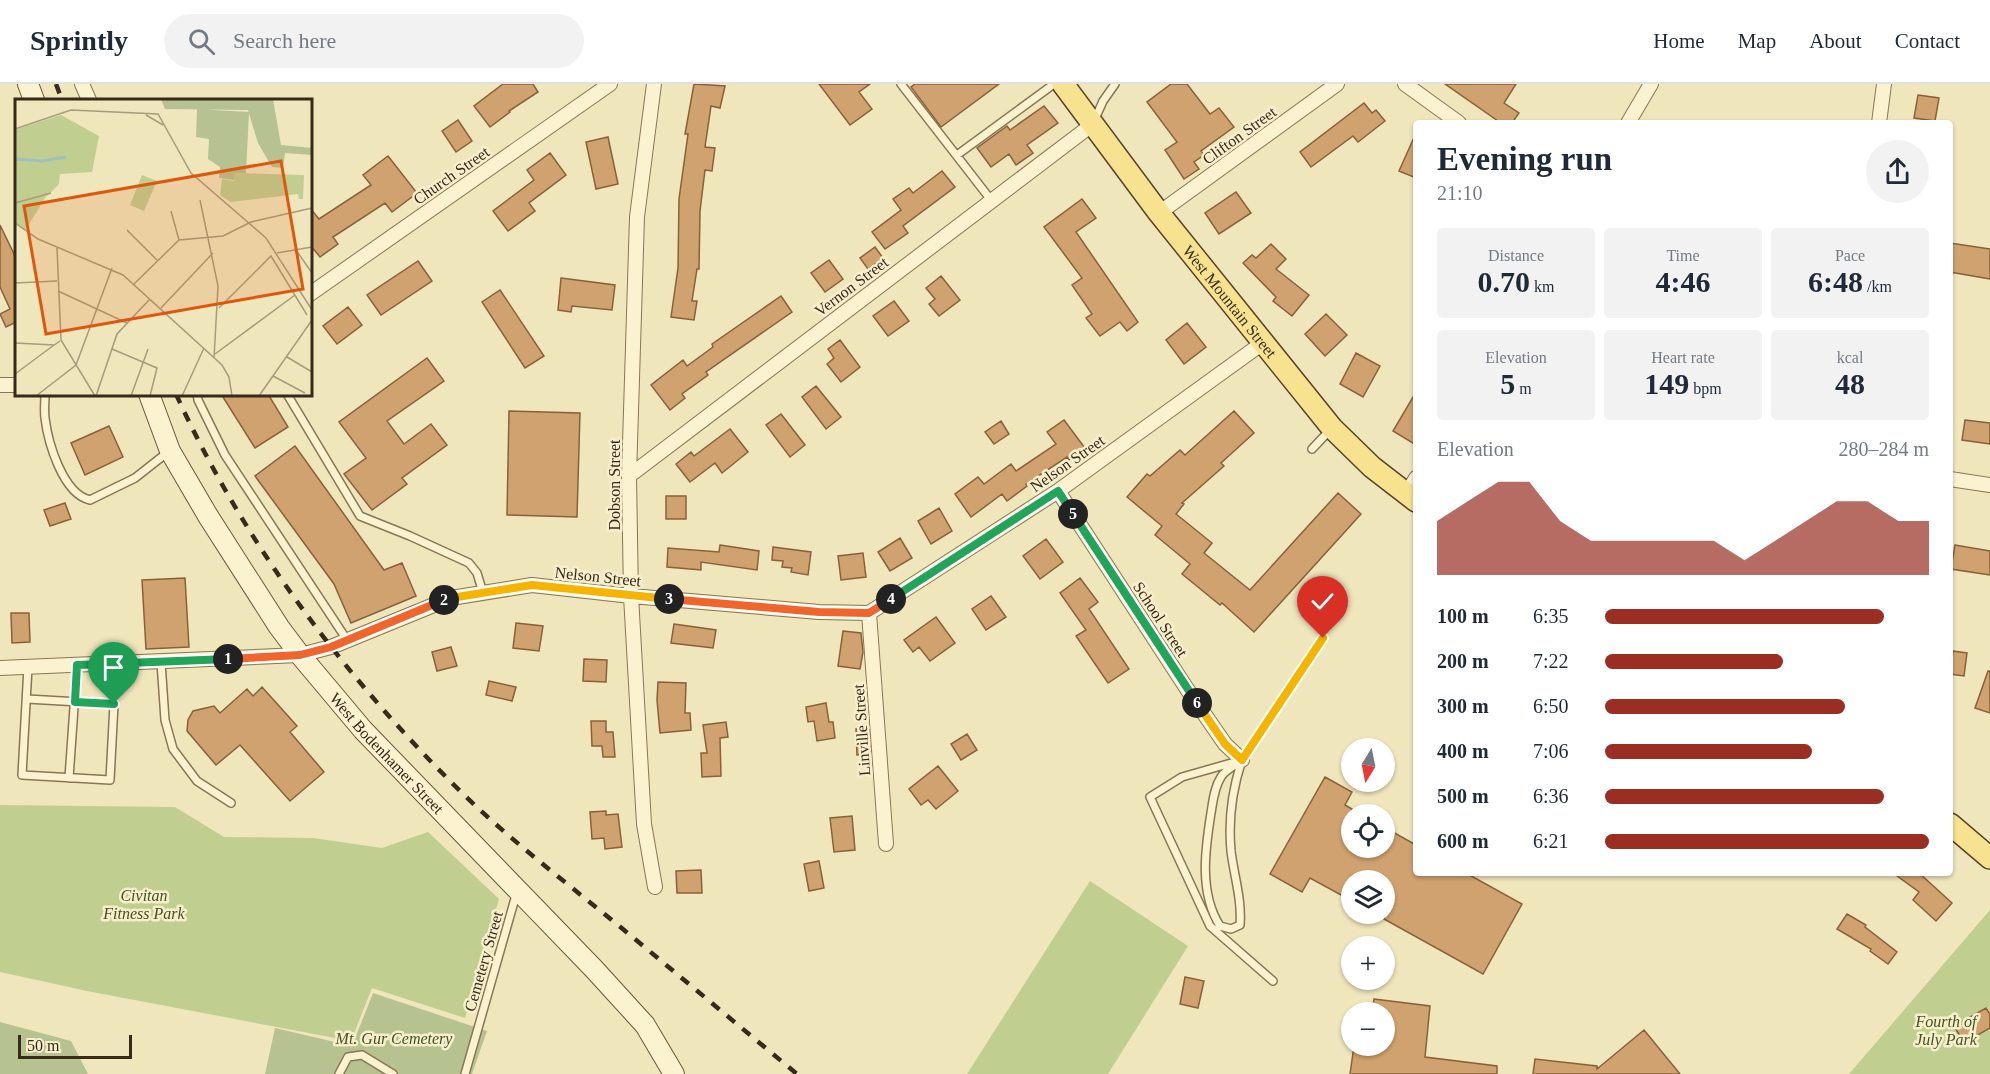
<!DOCTYPE html>
<html lang="en">
<head>
<meta charset="utf-8">
<style>
  body { margin:0; font-family:"Times New Roman",serif; background:#f2f2f3; color:#1f2937; height:100vh; display:flex; flex-direction:column; font-size:22px; white-space:nowrap }
  * { box-sizing:border-box; margin:0 }
  p { font-size:20px; color:#747a83 }
  .icon { flex:none; width:33px; height:33px; fill:none; stroke:currentColor; stroke-width:2; stroke-linecap:round; stroke-linejoin:round }
  .map { position:relative; flex:1; overflow:hidden }
  .side { position:absolute; left:1413px; top:36px; width:540px; height:756px; display:flex; flex-direction:column; background:#fff; border-radius:6px; box-shadow:0 2px 4px #0004 }
  .side>* { flex:none }
  .needle { width:39px; rotate:190deg }
  .controls { position:absolute; left:1341px; top:654px; display:grid; gap:12px }
  .controls a { display:grid; place-items:center; width:54px; height:54px; border-radius:50%; background:#fff; box-shadow:0 2px 4px #0004; font-size:30px }
  .scale { position:absolute; left:18px; bottom:15px; width:114px; box-sizing:border-box; padding-left:6px; border:3px solid #362b1a; border-top:0; font-size:16px; line-height:21px; white-space:nowrap; color:#362b1a; -webkit-text-stroke:4px #f7efcc; paint-order:stroke }
  .pin { position:absolute; display:grid; place-items:center; width:51px; height:51px; color:#fff; margin:-62px -26px; border-radius:50% 50% 50% 0; rotate:-45deg; box-shadow:0 0 6px #0007 }
  .pin .icon { rotate:45deg }
  .km { position:absolute; width:30px; height:30px; margin:-15px; border-radius:50%; background:#222; color:#fff; font-size:16px; line-height:30px; text-align:center }
  .round { display:grid; place-items:center; flex:none; width:63px; height:63px; border-radius:32px; background:#f2f2f3 }
  .overview { display:flex; align-items:center; justify-content:space-between; height:102px; padding:0 24px }
  h1 { font-size:33px; font-weight:600; line-height:45px }
  .figures { display:grid; grid-template-columns:repeat(3,1fr); gap:9px; height:102px; padding:6px 24px }
  .figures div { display:grid; align-content:center; border-radius:6px; background:#f2f2f3; text-align:center }
  .figures b { font-size:30px; font-weight:600 }
  .figures small { font-size:16px; font-weight:400 }
  .figures p { font-size:16px }
  .chart { height:168px; padding:12px 24px }
  .chart p { display:flex; justify-content:space-between }
  .chart svg { width:100%; height:108px; margin-top:6px; fill:#9a2e22; opacity:.7 }
  ul { padding:0 24px; list-style:none; font-size:20px }
  li { display:grid; grid-template-columns:96px 72px 1fr; align-items:center; height:45px }
  li i { height:15px; border-radius:8px; background:#9a2e22 }
  header { display:flex; align-items:center; gap:36px; box-sizing:border-box; height:84px; padding:0 30px; background:#fff; border-bottom:2px solid #e0e1e3 }
  header strong { font-size:28px }
  nav { display:flex; gap:33px; margin-inline-start:auto; font-size:21px }
  .search { width:420px; height:54px; background:#f2f2f3; display:flex; align-items:center; gap:15px; box-sizing:border-box; padding:0 21px; border-radius:33px; color:#747a83; font-size:22px }
  .map>svg:first-child { display:block }
  .green { fill:#c0ce90 }
  .cemetery { fill:#b6c290 }
  .building { fill:#d0a26f; stroke:#896139; stroke-width:1.5 }
  .lines { fill:none; stroke-linecap:round; stroke-linejoin:round }
  .service-casing { stroke:#887655; stroke-width:10 }
  .minor-casing { stroke:#887655; stroke-width:16 }
  .secondary-casing { stroke:#6a5638; stroke-width:22 }
  .primary-casing { stroke:#55432a; stroke-width:24 }
  .service { stroke:#fbf2cf; stroke-width:7 }
  .minor { stroke:#fbf2cf; stroke-width:14 }
  .secondary { stroke:#fbf2cf; stroke-width:20 }
  .primary { stroke:#f7e290; stroke-width:21 }
  .rail { stroke:#362b1a; stroke-width:4.5; stroke-dasharray:10 10; stroke-linecap:butt }
  .split-1-casing { stroke:#fff; stroke-width:12 }
  .split-2-casing { stroke:#fff; stroke-width:12 }
  .split-3-casing { stroke:#fff; stroke-width:12 }
  .split-4-casing { stroke:#fff; stroke-width:12 }
  .split-5-casing { stroke:#fff; stroke-width:12 }
  .split-6-casing { stroke:#fff; stroke-width:12 }
  .split-7-casing { stroke:#fff; stroke-width:12 }
  .split-1 { stroke:#22a559; stroke-width:8 }
  .split-2 { stroke:#f0652b; stroke-width:8 }
  .split-3 { stroke:#f5b400; stroke-width:8 }
  .split-4 { stroke:#f0652b; stroke-width:8 }
  .split-5 { stroke:#22a559; stroke-width:8 }
  .split-6 { stroke:#22a559; stroke-width:8 }
  .split-7 { stroke:#f5b400; stroke-width:8 }
  .labels { text-anchor:middle; stroke-width:5; stroke-linejoin:round; paint-order:stroke }
  .street-label { font-size:16px; fill:#362b1a; stroke:#f7efcc }
  .park-label { font-size:16px; font-style:italic; fill:#415420; stroke:#f7efcc }
  .inset-river { fill:none; stroke:#a0c1bb; stroke-width:3 }
  .inset-road { fill:none; stroke:#a69b7b; stroke-width:1.5 }
  .view { fill:#df570d; fill-opacity:0.15; stroke:#df570d; stroke-width:3 }
  .inset-edge { fill:none; stroke:#362b1a; stroke-width:3 }
</style>
</head>
<body>
<header>
<strong>Sprintly</strong>
<div class="search"><svg class="icon" aria-label="search" viewBox="0 0 24 24"><circle cx="10" cy="10" r="6"/><path d="M15 15l6 6"/></svg>Search here</div>
<nav><a>Home</a><a>Map</a><a>About</a><a>Contact</a></nav>
</header>
<div class="map">
<svg width="1990" height="990" viewBox="0 0 1990 990">
  <rect width="100%" height="100%" fill="#f0e6bc"/>
  <path class="green" d="M0,721L175,723L224,753L313,754L382,764L428,748L499,815L465,934L372,904L351,957L87,907L0,888Z
    M1090,797L1188,862L1108,990H967Z
    M1990,826V990H1849Z"/>
  <path class="cemetery" d="M373,909L487,947L472,990H265L275,944L352,962Z
    M0,938L71,957L88,990H0Z"/>
  <path class="building" d="M503,0H533L538,8L509,27L510,28L490,43L474,22Z
    M694,0L725,2L720,24L711,22L705,63L715,64L712,87L705,86L700,127L699,185H697L692,217H697L694,236L671,233L678,184L679,115L688,50H685Z
    M819,0H870L859,8L872,25L850,41Z
    M915,0H999L941,43L911,3Z
    M1171,0H1187L1210,30L1219,24L1234,43L1201,67L1204,71L1194,78L1199,85L1184,95L1165,66L1177,58L1147,18Z
    M1445,0H1516L1504,19L1519,29L1512,39H1501Z
    M1918,11L1939,14L1935,37L1914,34Z
    M1364,19L1372,29L1376,26L1385,37L1358,58L1353,52L1311,83L1300,68Z
    M1044,22L1058,39L1027,61L1033,69L1016,81L1009,70L991,83L977,64L1007,42L1010,46Z
    M458,36L472,57L456,68L442,47Z
    M1416,49V94L1399,87Z
    M608,53L618,100L596,105L586,58Z
    M550,69L566,91L529,119L535,127L508,147L493,127L534,96L527,86Z
    M388,72L417,109L392,128L385,119L333,153L338,160L320,173L310,161V124L319,135L371,101L363,91Z
    M942,87L955,103L903,142L908,149L885,165L872,148L901,126L893,115L909,104L913,109Z
    M1236,108L1251,129L1219,150L1205,129Z
    M1082,115L1096,134L1076,148L1138,238L1127,247L1120,238L1100,252L1086,234L1092,230L1072,201L1082,194L1044,143Z
    M0,141L16,174V240V238L6,243L0,230L10,225L0,203Z
    M1950,159L1990,165V195L1950,188Z
    M1271,160L1286,175L1276,185L1309,211L1292,232L1273,217L1276,213L1243,179L1252,171L1256,174Z
    M875,163L883,174L868,185L860,174Z
    M829,176L843,195L825,208L811,189Z
    M418,177L432,197L381,231L367,211Z
    M941,192L960,216L939,232L929,220L935,215L926,204Z
    M561,194L615,201L612,226L572,222L571,228L558,226Z
    M500,206L544,272L525,284L482,218Z
    M781,212L792,228L706,288L708,291L682,310L685,314L670,326L651,301L683,276L687,282L713,263L712,260Z
    M894,217L909,237L888,252L873,232Z
    M348,223L362,241L337,260L323,242Z
    M1326,230L1347,251L1325,272L1305,250Z
    M1187,239L1206,263L1184,280L1166,256Z
    M840,256L860,283L841,298L827,280L834,274L828,265Z
    M1356,269L1380,282L1363,313L1340,300Z
    M427,274L444,297L387,337L404,360L431,340L447,361L402,394L407,400L372,426L344,390L366,374L339,338Z
    M816,302L841,333L826,345L802,313Z
    M1416,308V361L1393,347Z
    M221,310H268L288,343L255,364Z
    M509,327L580,329L577,433L507,431Z
    M1234,327L1254,349L1221,379L1224,382L1182,419L1184,420L1176,430L1212,459L1204,469L1250,506L1338,409L1361,430L1254,548L1222,519L1220,521L1182,490L1190,480L1155,451L1162,442L1127,413L1147,390L1150,392L1180,366L1185,371Z
    M781,330L805,361L790,373L766,341Z
    M1064,336L1085,364L1069,376L1067,373L1026,400L1027,402L1007,417L1002,410L971,433L955,410L978,393L984,400L1011,380L1016,387L1056,360L1047,348Z
    M1965,336L1990,339V360L1962,356Z
    M1001,337L1009,350L994,360L985,348Z
    M109,342L123,373L85,391L71,359Z
    M730,345L748,368L722,389L715,379L690,398L676,380L691,368L694,372Z
    M295,362L384,486L402,479L416,512L351,539L334,500L255,392Z
    M666,412H686V435H666Z
    M65,419L71,435L50,442L44,426Z
    M939,424L952,447L931,460L918,437Z
    M900,454L912,474L890,487L878,468Z
    M1046,455L1063,478L1040,495L1023,472Z
    M720,461L759,467L757,486L701,478V486L667,483L668,464L719,468Z
    M1955,461L1990,467V491L1951,485Z
    M773,463L811,468L808,491L791,488L792,484L782,483L783,477L772,476Z
    M863,469L866,493L841,496L838,472Z
    M185,494L189,563L146,565L142,496Z
    M1080,494L1098,518L1089,525L1129,585L1108,599L1076,552L1086,546L1060,509Z
    M991,512L1006,533L986,546L972,525Z
    M11,529H29L30,558L12,559Z
    M936,533L955,559L930,577L919,563L913,568L904,556Z
    M516,539L543,542L539,567L513,564Z
    M674,540L716,546L713,564L671,559Z
    M843,547L861,549L863,568L860,585L838,582Z
    M451,563L457,582L437,587L432,568Z
    M1953,567L1967,569L1964,592L1950,590Z
    M584,575L607,576L606,598L583,597Z
    M1988,587H1990V629L1975,624Z
    M489,597L516,603L512,617L486,611Z
    M658,598L686,599L685,629H690L691,646L660,649L657,616Z
    M262,603L297,642L290,648L324,688L290,717L240,661L216,681L187,647L188,636L193,627L214,622L220,629L247,605L253,612Z
    M826,619L829,638H833L835,654L817,657L814,637L808,638L806,623Z
    M591,637H606V648H613L615,673H603L602,662H592Z
    M726,638L728,653L720,654L721,692L702,693L701,669H707L703,641Z
    M856,645H869L870,670L857,671Z
    M967,650L977,666L961,676L951,660Z
    M938,682L958,707L936,725L928,716L921,721L909,705Z
    M1325,693L1352,708L1345,721L1352,725V764H1384V743L1416,761V789H1466L1522,820L1483,890L1384,835V796H1352V817L1310,794L1302,808L1270,790Z
    M606,727V731L618,730L622,763L605,765L604,754L592,755L590,728Z
    M852,732L855,766L834,768L830,734Z
    M819,777L824,804L809,807L804,780Z
    M701,786L702,809H677L676,787Z
    M1893,789H1919L1952,819L1936,837L1913,816L1919,808Z
    M1847,830L1866,841L1865,843L1897,868L1888,880L1870,867L1871,865L1837,845Z
    M1185,893L1204,897L1198,924L1180,920Z
    M1374,915L1430,922L1425,973L1497,982V990H1350L1354,962H1384V928H1372Z
    M1986,924L1990,931V944L1964,959L1954,942Z
    M1644,946L1680,990H1533L1535,975L1597,982V985Z"/>
  <g class="lines">
    <defs>
      <path id="service" d="M901,0L991,116
        M1095,35L1103,17L1115,0
        M957,71L1054,0
        M45,310C45,318 44,326 45,334C48,359 63,410 90,416L135,394L168,368
        M197,310L198,316L225,371L347,556
        M287,310L360,432L410,452L469,479L477,489L483,509
        M1312,365L1330,346
        M161,578L165,636L173,665L197,697L231,719
        M27,615L114,620L110,696L22,691L28,583
        M1242,676C1232,706 1228,735 1231,767C1234,792 1242,815 1240,841L1231,845L1220,842C1199,809 1205,766 1211,729C1213,717 1214,704 1221,693C1225,686 1236,681 1242,676Z
        M69,694L77,581
        M1273,897L1210,842L1150,713L1182,693L1242,676L1323,554
        M339,990L348,973L362,971L393,990
        M465,990L516,811"/>
      <path id="minor" d="M82,0L89,16
        M654,0L637,133L629,392L631,512L644,740L655,803
        M1405,0L1459,39
        M1628,39L1651,0
        M1879,39L1884,0
        M1159,129L1337,0
        M310,210L610,0
        M0,301H16
        M629,392L1093,40
        M1950,395L1990,401
        M1058,407L1187,605L1225,660L1242,676
        M1406,411L1416,394
        M869,529L886,760
        M0,584L300,571L331,563L451,514L532,501L631,512L819,528L869,529L1058,407L1264,258"/>
      <g id="secondary">
        <path d="M28,0L34,16"/>
        <path id="s1" d="M149,310L170,367L208,432L279,543L300,571L363,646L594,885L645,941L674,990"/>
      </g>
      <g id="primary">
        <path id="s2" d="M1063,0L1159,129L1332,344L1372,383L1416,417"/>
        <path d="M1950,740L1990,774"/>
      </g>
    </defs>
    <use href="#service" class="service-casing"/>
    <use href="#minor" class="minor-casing"/>
    <use href="#secondary" class="secondary-casing"/>
    <use href="#primary" class="primary-casing"/>
    <use href="#service" class="service"/>
    <use href="#minor" class="minor"/>
    <use href="#secondary" class="secondary"/>
    <use href="#primary" class="primary"/>
    <path class="rail" d="M56,0L62,16
      M176,310C243,457 340,587 454,701C507,754 567,799 624,846C682,894 739,942 797,990"/>
  </g>
  <g class="lines">
    <defs>
      <path id="split-1" d="M114,620L75,618L77,581L228,575"/>
      <path id="split-2" d="M228,575L300,571L331,563L444,516"/>
      <path id="split-3" d="M444,516L451,514L532,501L669,515"/>
      <path id="split-4" d="M669,515L819,528L869,529L891,515"/>
      <path id="split-5" d="M891,515L1058,407L1073,430"/>
      <path id="split-6" d="M1073,430L1197,619"/>
      <path id="split-7" d="M1197,619L1225,660L1242,676L1323,554"/>
    </defs>
    <use href="#split-1" class="split-1-casing"/>
    <use href="#split-2" class="split-2-casing"/>
    <use href="#split-3" class="split-3-casing"/>
    <use href="#split-4" class="split-4-casing"/>
    <use href="#split-5" class="split-5-casing"/>
    <use href="#split-6" class="split-6-casing"/>
    <use href="#split-7" class="split-7-casing"/>
    <use href="#split-1" class="split-1"/>
    <use href="#split-2" class="split-2"/>
    <use href="#split-3" class="split-3"/>
    <use href="#split-4" class="split-4"/>
    <use href="#split-5" class="split-5"/>
    <use href="#split-6" class="split-6"/>
    <use href="#split-7" class="split-7"/>
  </g>
  <g class="labels">
    <g class="street-label">
      <text transform="translate(1239 51) rotate(-36)" y="6">Clifton Street</text>
      <text transform="translate(451 91) rotate(-35)" y="6">Church Street</text>
      <text transform="translate(851 202) rotate(-37)" y="6">Vernon Street</text>
      <text dy="6" stroke="none"><textPath href="#s2" startOffset="274">West Mountain Street</textPath></text>
      <text transform="translate(1067 379) rotate(-35)" y="6">Nelson Street</text>
      <text transform="translate(614 401) rotate(-90)" y="6">Dobson Street</text>
      <text transform="translate(598 492) rotate(6)" y="6">Nelson Street</text>
      <text transform="translate(1161 535) rotate(57)" y="6">School Street</text>
      <text transform="translate(861 646) rotate(-94)" y="6">Linville Street</text>
      <text dy="6" stroke="none"><textPath href="#s1" startOffset="434">West Bodenhamer Street</textPath></text>
      <text transform="translate(483 877) rotate(-74)" y="6">Cemetery Street</text>
    </g>
    <g class="park-label">
      <text x="144" y="817">Civitan<tspan x="144" dy="18">Fitness Park</tspan></text>
      <text x="1946" y="943">Fourth of<tspan x="1946" dy="18">July Park</tspan></text>
      <text x="394" y="960">Mt. Gur Cemetery</text>
    </g>
  </g>
  <g transform="translate(15 15)">
    <rect width="297" height="297" fill="#f0e6bc"/>
    <path d="M46,16L84,37L77,73L45,75L44,85L30,99L10,132L0,124V31ZM221,74L289,76L288,100H284L283,95L216,103L205,96L207,80L219,82ZM127,76L142,82L129,112L115,106Z" fill="#c0ce90"/>
    <path d="M146,0H258L266,46L297,49V56L270,54L268,69L257,68L243,44L233,11L150,10ZM182,10L234,13L231,74H221L219,81L204,79L205,68L193,60L194,40L181,38Z" fill="#b6c290"/>
    <path class="inset-river" d="M0,60L27,62L51,58"/>
    <path class="inset-road" d="M131,16L148,26M0,30L56,11L143,15L176,74L251,139L297,211M185,101L203,187L199,259M0,104L36,94M156,112L164,141M0,124L23,140L108,176L207,266L214,278L217,297M112,131L142,161M42,149L46,241L80,297M281,151L297,174M262,154L297,148M0,184L42,182M119,185L164,141L208,137L236,123L297,109M43,192L112,224M146,209L198,154M204,209L256,157L292,216M0,244L39,246L45,242M97,250L142,269L135,297M200,255L280,196M272,258L297,273M0,275L39,246M258,277L290,294M21,297L61,266L97,169M81,297L102,235L134,201M116,297L133,250M167,297L189,249M244,297L297,221"/>
    <path class="view" d="M266,62L288,190L31,235L9,107Z"/>
    <rect width="297" height="297" class="inset-edge"/>
  </g>
</svg>
<div class="controls">
<a><svg class="needle" viewBox="-14 -14 28 28"><path d="M0-13l5 13h-10z" fill="#e53935"/><path d="M0 13l5-13h-10z" fill="#747a83"/></svg></a>
<a><svg class="icon" aria-label="locate" viewBox="0 0 24 24"><circle cx="12" cy="12" r="6"/><path d="M12 2v4M12 18v4M2 12h4M18 12h4"/></svg></a>
<a><svg class="icon" aria-label="layers" viewBox="0 0 24 24"><path d="M12 4l9 5-9 5-9-5zM3 14l9 5 9-5"/></svg></a>
<a>+</a>
<a>−</a>
</div>
<div class="scale">50 m</div>
<div class="pin" style="left:114px;top:620px;background:#1e9e55"><svg class="icon" aria-label="arrive" viewBox="0 0 24 24"><path d="M6 21V4h12l-3 4 3 4H6"/></svg></div>
<div class="pin" style="left:1323px;top:554px;background:#d93025"><svg class="icon" aria-label="check" viewBox="0 0 24 24"><path d="M5 12l5 5 9-10"/></svg></div>
<b class="km" style="left:228px;top:575px">1</b>
<b class="km" style="left:444px;top:516px">2</b>
<b class="km" style="left:669px;top:515px">3</b>
<b class="km" style="left:891px;top:515px">4</b>
<b class="km" style="left:1073px;top:430px">5</b>
<b class="km" style="left:1197px;top:619px">6</b>
<section class="side">
<div class="overview"><div><h1>Evening run</h1><p>21:10</p></div><a class="round"><svg class="icon" aria-label="share" viewBox="0 0 24 24"><path d="M12 15V3M7 8l5-5 5 5M5 13v7h14v-7"/></svg></a></div>
<div class="figures">
<div><p>Distance</p><b>0.70<small> km</small></b></div>
<div><p>Time</p><b>4:46</b></div>
<div><p>Pace</p><b>6:48<small> /km</small></b></div>
</div>
<div class="figures">
<div><p>Elevation</p><b>5<small> m</small></b></div>
<div><p>Heart rate</p><b>149<small> bpm</small></b></div>
<div><p>kcal</p><b>48</b></div>
</div>
<div class="chart"><p><span>Elevation</span>280–284 m</p>
<svg viewBox="0 0 160 44" preserveAspectRatio="none"><path d="M0 44V22L10 14L20 6L30 6L40 22L50 30L60 30L70 30L80 30L90 30L100 38L110 30L120 22L130 14L140 14L150 22L160 22V44z"/></svg>
</div>
<ul>
<li><b>100 m</b>6:35<i style="width:86%"></i></li>
<li><b>200 m</b>7:22<i style="width:55%"></i></li>
<li><b>300 m</b>6:50<i style="width:74%"></i></li>
<li><b>400 m</b>7:06<i style="width:64%"></i></li>
<li><b>500 m</b>6:36<i style="width:86%"></i></li>
<li><b>600 m</b>6:21<i style="width:100%"></i></li>
</ul>
</section>
</div>
</body>
</html>
